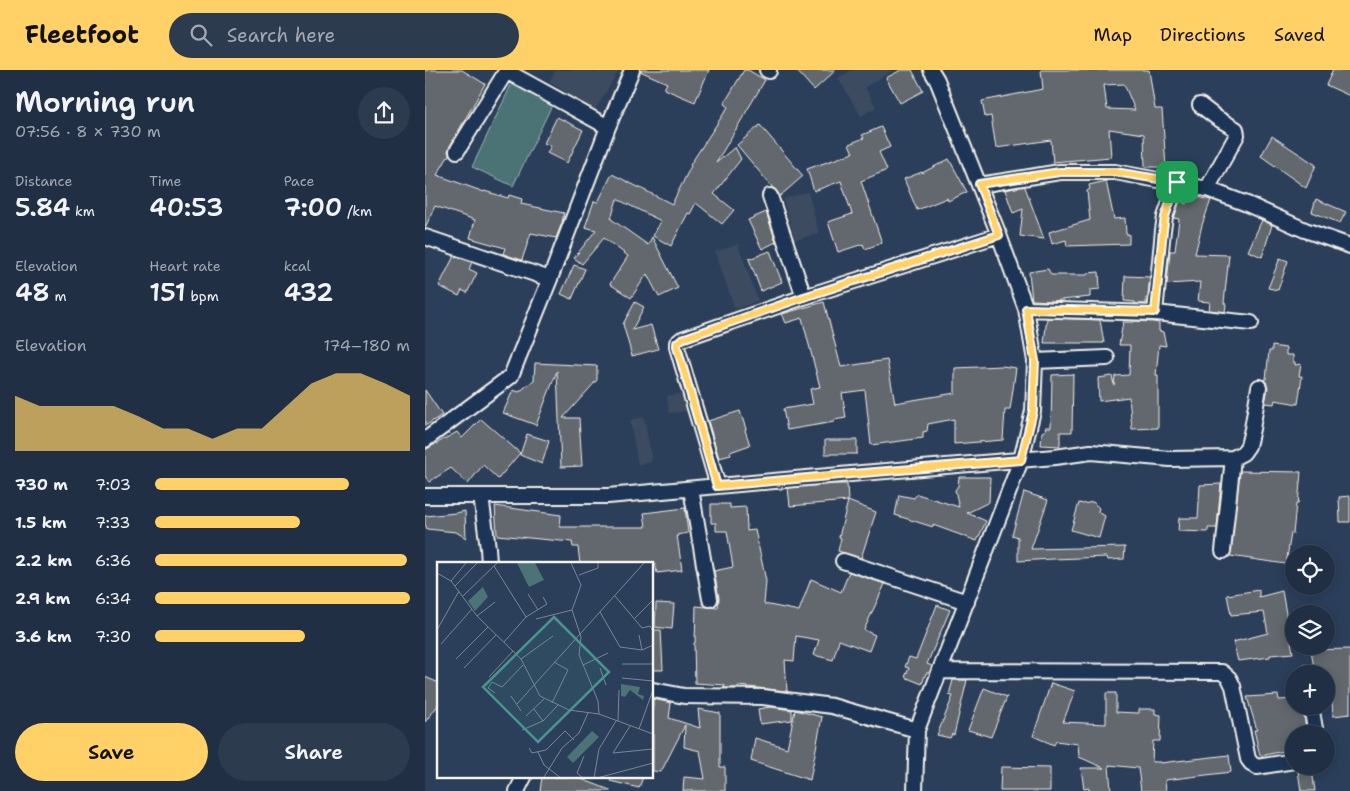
<!DOCTYPE html>
<html lang="en">
<head>
<meta charset="utf-8">
<style>
  body { margin:0; font-family:"Shantell Sans",sans-serif; background:#2d3b4f; color:#f1f3f6; height:100vh; display:flex; flex-direction:column; font-size:19px; white-space:nowrap }
  * { box-sizing:border-box; margin:0 }
  p { font-size:16px; color:#a2a9b2 }
  .icon { flex:none; width:28px; height:28px; fill:none; stroke:currentColor; stroke-width:2; stroke-linecap:round; stroke-linejoin:round }
  .map { position:relative; flex:1; overflow:hidden }
  .panel { display:flex; flex-direction:column; background:#202f44; width:425px }
  .panel>* { flex:none }
  .fabs { position:absolute; left:860px; top:475px; display:grid; gap:10px }
  .fabs a { display:grid; place-items:center; width:50px; height:50px; border-radius:50%; background:#202f44; box-shadow:0 2px 12px #0003,0 0 0 1px #3d4a5d; font-size:25px }
  .pin { position:absolute; display:grid; place-items:center; width:42px; height:42px; color:#fff; margin:-21px; border-radius:10px; box-shadow:0 2px 8px #0006 }
  .round { display:grid; place-items:center; flex:none; width:52px; height:52px; border-radius:26px; background:#2d3b4f }
  .overview { display:flex; align-items:center; justify-content:space-between; height:85px; padding:0 15px }
  h1 { font-size:28px; font-weight:600; line-height:38px }
  .figures { display:grid; grid-template-columns:repeat(3,1fr); gap:8px; height:85px; padding:5px 15px }
  .figures div { display:grid; align-content:center }
  .figures b { font-size:25px; font-weight:600 }
  .figures small { font-size:14px; font-weight:400 }
  .figures p { font-size:14px }
  .chart { height:140px; padding:10px 15px }
  .chart p { display:flex; justify-content:space-between }
  .chart svg { width:100%; height:90px; margin-top:5px; fill:#ffd166; opacity:.7 }
  .cta { display:flex; gap:10px; margin-top:auto; padding:10px 15px }
  .cta a { flex:1; height:58px; border-radius:30px; background:#ffd166; color:#111; font-size:20px; font-weight:600; line-height:58px; text-align:center }
  .cta a+a { background:#2d3b4f; color:#f1f3f6 }
  ul { padding:0 15px; list-style:none; font-size:16px }
  li { display:grid; grid-template-columns:80px 60px 1fr; align-items:center; height:38px }
  li i { height:12px; border-radius:6px; background:#ffd166 }
  header { display:flex; align-items:center; gap:30px; box-sizing:border-box; height:70px; padding:0 25px; background:#ffd166; color:#111 }
  header strong { font-size:24px }
  nav { display:flex; gap:28px; margin-inline-start:auto; font-size:18px }
  .search { width:350px; height:45px; background:#2d3b4f; display:flex; align-items:center; gap:12px; box-sizing:border-box; padding:0 18px; border-radius:28px; color:#a2a9b2; font-size:19px }
  main { display:flex; flex:1; min-height:0 }
  .map>svg:first-child { display:block }
  .built { fill:#3c4b60 }
  .green { fill:#4c7376; stroke:#a0b2af }
  .building { fill:#62676d; stroke:#f4f1e8; fill-rule:evenodd }
  .lines { fill:none; stroke-linecap:round; stroke-linejoin:round }
  .street-casing { stroke:#f4f1e8; stroke-width:18 }
  .street { stroke:#1d3557; stroke-width:14 }
  .route-casing { stroke:#fff; stroke-width:10 }
  .route { stroke:#ffd166; stroke-width:6 }
  .inset-road { fill:none; stroke:#7b8693; stroke-width:1 }
  .view { fill:#48958c; fill-opacity:0.15; stroke:#48958c; stroke-width:2.5 }
  .inset-edge { fill:none; stroke:#f4f1e8; stroke-width:2.5 }
</style>
</head>
<body>
<header>
<strong>Fleetfoot</strong>
<div class="search"><svg class="icon" aria-label="search" viewBox="0 0 24 24"><circle cx="10" cy="10" r="6"/><path d="M15 15l6 6"/></svg>Search here</div>
<nav><a>Map</a><a>Directions</a><a>Saved</a></nav>
</header>
<main>
<section class="panel">
<div class="overview"><div><h1>Morning run</h1><p>07:56 · 8 × 730 m</p></div><a class="round"><svg class="icon" aria-label="share" viewBox="0 0 24 24"><path d="M12 15V3M7 8l5-5 5 5M5 13v7h14v-7"/></svg></a></div>
<div class="figures">
<div><p>Distance</p><b>5.84<small> km</small></b></div>
<div><p>Time</p><b>40:53</b></div>
<div><p>Pace</p><b>7:00<small> /km</small></b></div>
</div>
<div class="figures">
<div><p>Elevation</p><b>48<small> m</small></b></div>
<div><p>Heart rate</p><b>151<small> bpm</small></b></div>
<div><p>kcal</p><b>432</b></div>
</div>
<div class="chart"><p><span>Elevation</span>174–180 m</p>
<svg viewBox="0 0 160 44" preserveAspectRatio="none"><path d="M0 44V17L10 22L20 22L30 22L40 22L50 27L60 33L70 33L80 38L90 33L100 33L110 22L120 11L130 6L140 6L150 11L160 17V44z"/></svg>
</div>
<ul>
<li><b>730 m</b>7:03<i style="width:76%"></i></li>
<li><b>1.5 km</b>7:33<i style="width:57%"></i></li>
<li><b>2.2 km</b>6:36<i style="width:99%"></i></li>
<li><b>2.9 km</b>6:34<i style="width:100%"></i></li>
<li><b>3.6 km</b>7:30<i style="width:59%"></i></li>
</ul>
<div class="cta"><a>Save</a><a>Share</a></div>
</section>
<div class="map">
<svg width="925" height="721" viewBox="0 0 925 721">
  <rect width="100%" height="100%" fill="#2b3f5b"/>
  <filter id="ink" filterUnits="userSpaceOnUse"><feTurbulence type="fractalNoise" baseFrequency=".02" numOctaves="2"/><feDisplacementMap in="SourceGraphic" scale="10" xChannelSelector="R" yChannelSelector="G"/><feConvolveMatrix kernelMatrix="1 2 1 2 8 2 1 2 1" color-interpolation-filters="sRGB"/></filter>
  <g filter="url(#ink)">
    <path class="built" d="M131,0H165L170,3L172,0H194L170,40L124,12Z
      M427,0H469L440,17L451,37L436,46L413,8Z
      M383,122L394,163L370,170L358,129Z
      M313,174L333,231L310,239L290,182Z
      M262,323L264,341L244,343L242,326Z
      M219,347L227,392L213,395L205,350Z"/>
    <path class="green" d="M88,11L129,31L88,116L47,97Z"/>
    <path class="building" d="M0,0H37L60,14L25,76L23,81L24,85L12,105L59,122V121L83,128L84,125L97,129L96,134L139,143L137,153L131,168L106,163L97,190L78,184L80,178L45,168L50,150L10,136L0,158Z
      M216,0H284L270,32L239,19L242,13L215,1Z
      M319,0H323L340,10L291,93L310,77L316,89L289,124L309,140L297,154L271,133L265,144L263,143L246,176L228,166L236,151L192,129L186,149L223,175L227,167L253,218L234,227L222,204L206,228L185,214L203,186L179,168L157,194L149,188L171,160L160,157L169,131L173,132L187,104L247,134L266,96L265,95L303,37L299,34Z
      M371,0H411L389,20Z
      M476,0H487L498,21L475,33L461,8Z
      M616,0H724L730,39H737L741,97H720L719,64L684,59L686,87L628,92L626,70L571,78L566,46L560,47L557,31L618,19ZM699,14L710,40L682,39L679,15Z
      M908,0H925V26L901,15Z
      M132,47L158,60L142,93L122,83L126,76L119,73Z
      M335,55L378,106L355,126L351,120L348,118L312,75Z
      M456,57L465,77L454,82L462,100L436,111L457,173L440,179L438,174L413,182L403,152L427,144L416,111L389,121L382,99L428,83L424,74L439,68L437,65Z
      M847,66L891,95L881,118L836,86Z
      M524,89L542,122L523,131L522,128L492,140L479,109L497,102V103Z
      M681,111L689,149L700,148L701,164H704V174L642,176L641,170L627,174L624,162L665,150L662,121L665,119L664,115Z
      M600,116V117L619,169L595,166L598,139L588,143L580,120Z
      M764,125L786,130L777,155L770,184L804,185L799,233L801,234L800,242L784,240L785,232L773,231L775,212L742,214L745,181H750L754,149L749,148L755,131L761,134Z
      M891,129L921,142L915,153L887,142Z
      M341,142L351,172L337,179L323,150Z
      M837,150L847,155L837,187L823,181Z
      M345,181L357,212L336,221L324,189Z
      M29,186L47,192L44,199L52,203L42,223L37,220L34,226L14,216Z
      M855,188L863,191L853,220L843,218Z
      M149,195L160,199L147,229L136,224Z
      M623,199L626,205H662L663,203L674,202L675,219L665,220V227L627,231L607,230L604,202Z
      M700,206L725,207L723,228H721V234H710V232L699,231Z
      M210,232L219,237L207,260L226,255L233,279L207,286L198,254Z
      M399,232L416,297L462,290L470,333L530,323V298L577,296L591,298L585,340H580L578,370L529,374V349L503,354L502,361L498,362V368L446,375L440,320L417,323L421,348L409,350V352L362,360L358,339L388,334L385,319L395,317L377,248L361,253L357,244Z
      M622,248L675,250L679,273H619Z
      M709,251L728,252L734,253V261L738,262L741,276L734,275L731,305H733V358L707,359L704,327L674,331L673,308L687,306L689,315L690,306L704,305L705,275H694L698,252H709Z
      M847,276L861,278V285H868V292H870V295L876,294L874,306H877L873,334L850,330L849,334L840,333L843,318L842,314L839,310L841,309L844,281H847Z
      M110,293L172,296V310L138,348H154L157,396L136,397L132,301L111,355L78,343L88,320L94,322L109,310Z
      M648,304L647,362H635V376L616,375L617,362L621,360L620,357H626L627,305Z
      M0,320L17,345L0,356Z
      M315,341L321,359L320,360L325,375L305,382L306,385L294,388L283,351Z
      M56,349L95,383L73,409L58,395L43,414L26,398L4,412L0,406V380L32,362L37,368Z
      M102,364L124,371L117,394L95,385Z
      M400,370H432V384H400Z
      M815,401L876,402L873,434H871L868,464L866,463L861,494L805,486Z
      M534,407H565L564,432L542,443L561,451L552,471L508,455V457L470,445L474,425L489,428L492,424L534,437L530,420L533,416Z
      M407,414H422L423,431L451,442L436,488L413,481L416,468L414,467L423,431L365,436L363,418Z
      M796,414L792,458H783V462L753,461L754,448H773L775,415Z
      M599,422L623,430L606,479L700,477L699,489L683,490L682,487L628,489L593,491V467L587,465Z
      M925,426V452H915L914,427Z
      M668,432L674,438L673,442L680,446L674,468L646,460L654,433L658,434Z
      M286,434H305V438L321,437L322,461L330,460L341,511L339,534L374,541L386,509L416,522L424,502L460,514L439,560L450,565L444,581L414,570L408,590L389,585L394,570L371,566L369,591L360,590L362,621L313,616V618H299L300,615L270,613L269,573H270L271,536L293,538L294,528L289,501L308,497L302,461H291V453H286Z
      M70,436L136,445L135,457H221L219,443L260,438L263,463L252,465L257,500L232,503L230,494H155L153,477H148L147,472L72,465Z
      M40,441L41,468L31,462L2,459L0,454V446L31,443Z
      M834,520V527L857,521L868,583L845,585V587L813,591L808,572L843,563L839,542L806,545L802,525Z
      M231,533L249,534L247,559L230,557Z
      M512,535L525,540L502,594L507,596L504,603H501L497,614L480,607L484,598L480,597L484,587L491,589Z
      M228,560H236L238,600H228Z
      M925,579V644L908,646L906,616H901V604H890L886,580Z
      M0,607L14,613V634L0,652Z
      M528,610H542L529,665L527,664L525,668L512,665L528,626L524,625Z
      M626,613L650,621L638,652L681,654V623H691V642L712,643H714V639H730V644L736,645L735,671H728L727,692H735V693L804,685L806,702L740,710L741,721H716L713,698L684,695L686,721H665L664,718L659,719L656,698H679L654,687L653,674L631,671L629,675L608,666Z
      M559,618L582,627L566,667L543,660Z
      M853,625L854,630L869,629V636H877L882,664H869V679L835,686L829,660H832L822,627Z
      M228,629L246,633L244,648L275,658L273,639L295,643V697H300V721H258L259,707L280,709L275,681L259,677L260,655L236,702L228,701Z
      M345,637L367,640V650L335,654L333,639Z
      M370,640L397,647L385,710L326,691L330,668L362,678Z
      M576,697L625,698V721H575Z
      M887,700L890,721H876L873,701Z
      M117,707H151L185,720V721H115Z
      M186,707H218L214,718L185,711Z"/>
    <g class="lines">
      <defs>
        <path id="street" d="M342,0L344,1
          M81,1L183,57
          M775,35L792,48L811,59L812,65L782,119
          M32,81L82,0
          M554,115L635,102H690L782,119L822,134L880,160L925,176
          M345,126L379,227
          M0,167L125,209
          M601,239L730,243L826,253
          M730,243L738,160L740,147L752,112
          M610,291L682,288
          M0,370L86,306L125,209L183,57L207,0
          M293,416L252,277V273L257,269L379,227L574,165
          M266,419L285,529
          M0,426H183L437,403L630,387L666,382L745,389L808,388L818,383L823,376L827,359L834,317
          M56,426L63,478L64,493
          M798,481L808,388
          M418,491L542,532
          M515,601L797,602L804,608L808,616L823,689L826,693L832,697L869,691
          M881,603V604
          M228,620L259,626L338,627L407,636L492,660
          M886,636L891,664
          M92,721L99,707
          M490,721L492,660L596,390L608,341L610,291L601,239L574,165L512,10L506,0"/>
      </defs>
      <use href="#street" class="street-casing"/>
      <use href="#street" class="street"/>
    </g>
  </g>
  <g class="lines" filter="url(#ink)">
    <defs>
      <path id="route" d="M635,102H690L752,112L740,147L738,160L730,242L601,239L610,291L608,341L596,390L438,403L292,416L252,277V273L257,269L379,227L574,165L554,114Z"/>
    </defs>
    <use href="#route" class="route-casing"/>
    <use href="#route" class="route"/>
  </g>
  <g transform="translate(12 492)">
    <rect width="216" height="216" fill="#2b3f5b"/>
    <path d="M80,1H98L107,18L92,25ZM46,25L51,35L38,49L31,39ZM184,122L203,125L201,132L207,134L206,138L193,128L188,135L184,134ZM155,169L162,175L136,201L130,195Z" fill="#4c7376"/>
    <path class="inset-road" d="M134,1L144,23L135,48L144,75L142,93L161,139L162,152M57,4L89,55M0,11L14,19L40,54L84,97L103,134L132,148L162,152L216,172M142,13L161,6V1M14,19L29,1M18,24L40,1M91,32L101,48M26,34L60,1M178,34L205,66L213,64L216,69M163,50L183,85L205,88L216,83M40,54L58,40M198,56L216,38M99,57L135,48M0,68L22,29M202,73L205,88M67,80L89,55L110,42L106,35M4,82L35,47M19,97L51,65M84,97L116,74M185,102H216M146,103L171,91M27,106L59,73M163,106L169,123M52,115L76,89M185,116L216,119M58,131L51,126L55,120L65,125L86,103M74,134L84,149M115,141L131,108L117,100M80,142L207,1M97,147L106,159M89,154L107,137M181,159L182,128M202,167L216,128M85,168L106,159L121,143M92,186L95,191L109,188L128,169L137,178M101,190L107,203L124,216M176,191L216,187M176,191L193,164M107,215L125,186L142,171L151,151M146,216L140,211L147,194M157,216L162,187L179,159M160,216L216,201"/>
    <path class="view" d="M117,55L172,110L101,180L46,125Z"/>
    <rect width="216" height="216" class="inset-edge"/>
  </g>
</svg>
<div class="fabs">
<a><svg class="icon" aria-label="locate" viewBox="0 0 24 24"><circle cx="12" cy="12" r="6"/><path d="M12 2v4M12 18v4M2 12h4M18 12h4"/></svg></a>
<a><svg class="icon" aria-label="layers" viewBox="0 0 24 24"><path d="M12 4l9 5-9 5-9-5zM3 14l9 5 9-5"/></svg></a>
<a>+</a>
<a>−</a>
</div>
<div class="pin" style="left:752px;top:112px;background:#1e9e55"><svg class="icon" aria-label="arrive" viewBox="0 0 24 24"><path d="M6 21V4h12l-3 4 3 4H6"/></svg></div>
</div>
</main>
</body>
</html>
